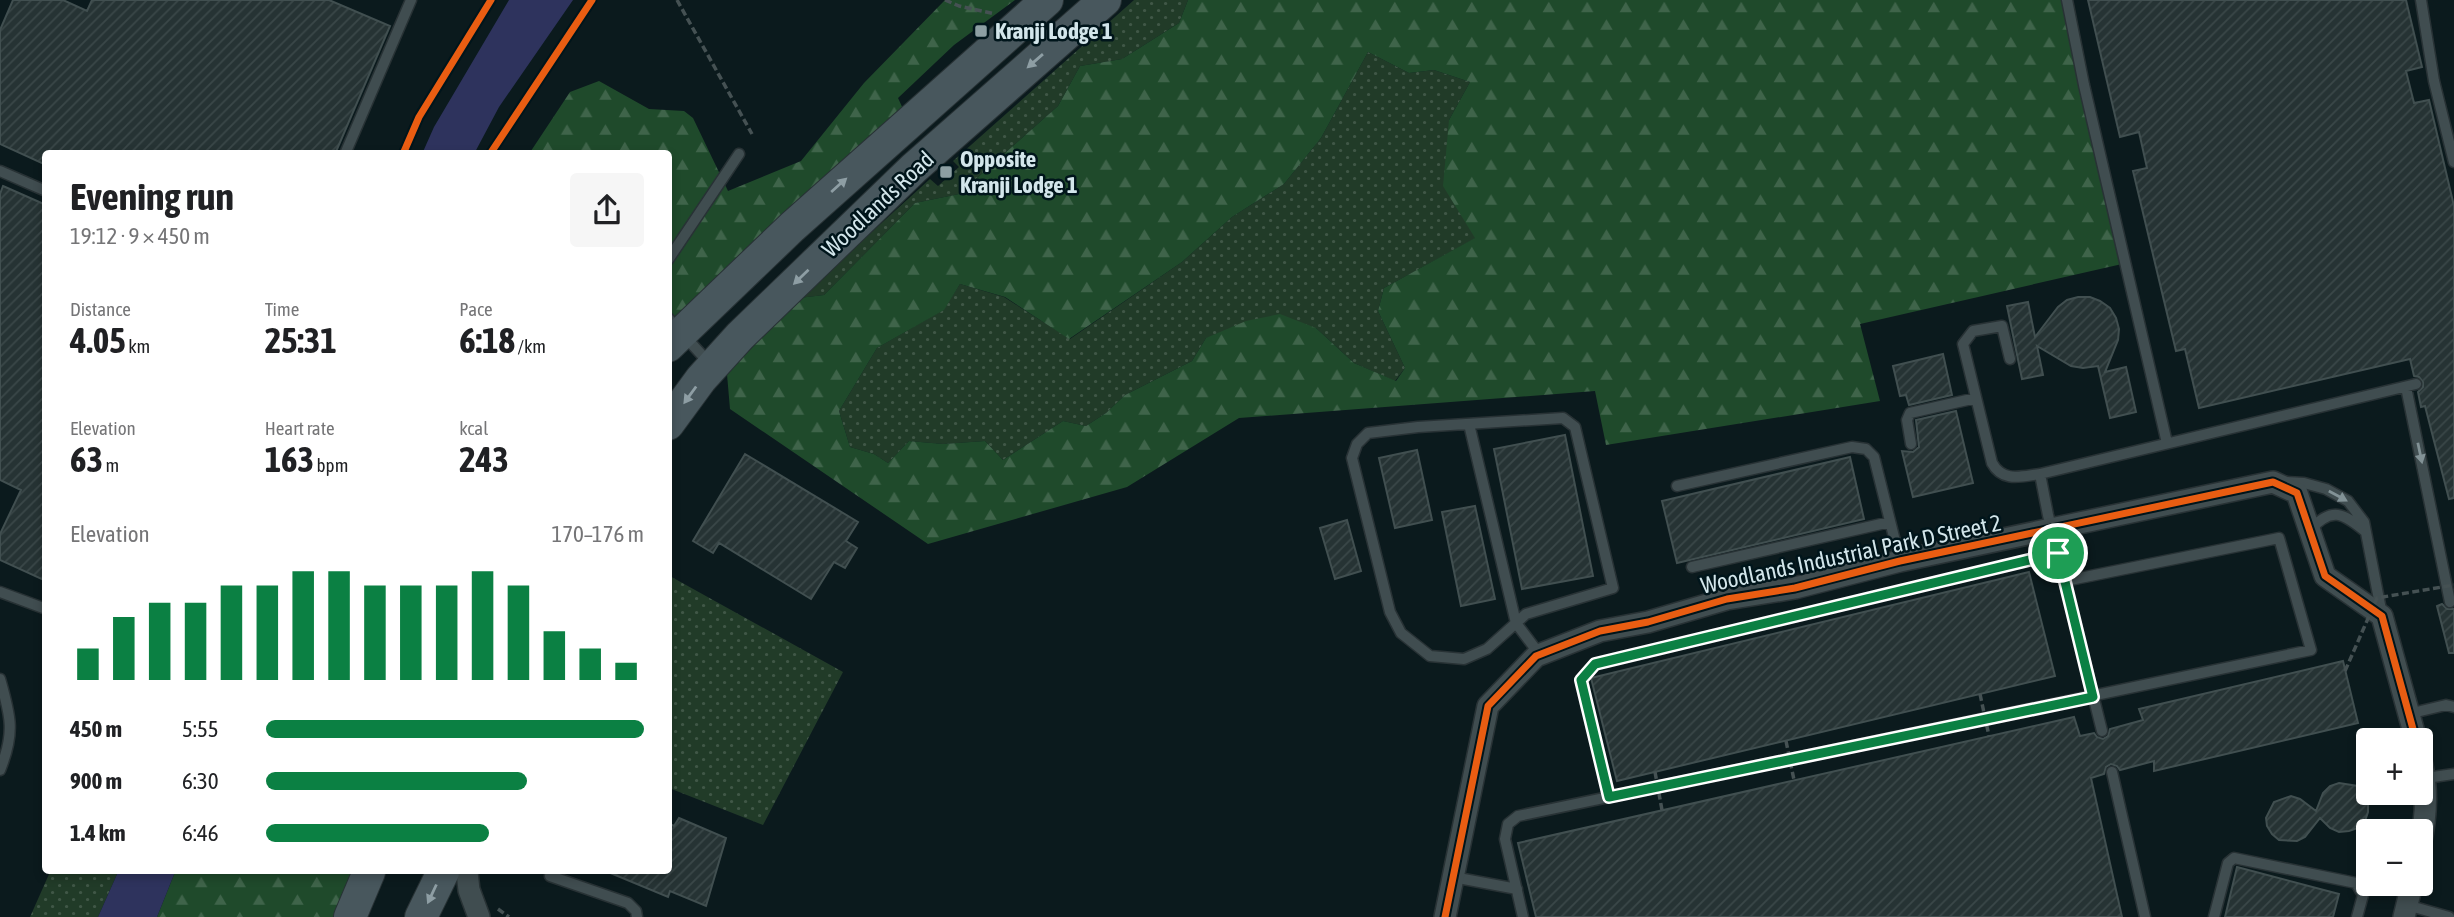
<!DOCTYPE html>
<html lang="en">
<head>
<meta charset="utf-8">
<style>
  body { margin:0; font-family:"Asap Condensed",sans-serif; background:#f6f6f6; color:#202124; height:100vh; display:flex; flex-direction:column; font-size:26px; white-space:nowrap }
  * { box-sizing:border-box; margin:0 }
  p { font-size:23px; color:#757577 }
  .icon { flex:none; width:38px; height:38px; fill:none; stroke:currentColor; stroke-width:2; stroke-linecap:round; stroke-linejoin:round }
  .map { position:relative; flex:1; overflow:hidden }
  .side { position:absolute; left:42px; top:150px; width:630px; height:724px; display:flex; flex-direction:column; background:#fff; border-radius:7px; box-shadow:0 4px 10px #0003 }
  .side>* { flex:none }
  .tools { position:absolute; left:2356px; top:728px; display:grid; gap:14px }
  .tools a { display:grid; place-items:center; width:77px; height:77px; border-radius:7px; background:#fff; box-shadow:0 4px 10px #0003; font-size:35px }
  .pin { position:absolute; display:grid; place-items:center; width:60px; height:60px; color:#fff; margin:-30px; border:4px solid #fff; border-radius:50%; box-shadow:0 2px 7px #0007 }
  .round { display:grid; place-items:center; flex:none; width:74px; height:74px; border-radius:7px; background:#f6f6f6 }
  .summary { display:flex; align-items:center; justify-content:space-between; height:119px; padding:0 28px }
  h1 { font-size:38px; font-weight:700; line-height:52px }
  .stats { display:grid; grid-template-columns:repeat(3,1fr); gap:10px; height:119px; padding:7px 28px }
  .stats div { display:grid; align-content:center }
  .stats b { font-size:35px; font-weight:700 }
  .stats small { font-size:19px; font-weight:400 }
  .stats p { font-size:19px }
  .chart { height:196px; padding:14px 28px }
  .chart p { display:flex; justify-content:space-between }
  .chart svg { width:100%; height:126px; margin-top:7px; stroke:#0b8043; stroke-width:6 }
  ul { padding:0 28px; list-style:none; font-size:23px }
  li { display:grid; grid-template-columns:112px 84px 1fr; align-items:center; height:52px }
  li i { height:18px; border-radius:9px; background:#0b8043 }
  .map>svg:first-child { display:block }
  .grass { fill:url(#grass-dots) }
  .forest { fill:url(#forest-firs); fill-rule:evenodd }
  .water { fill:#2e335d }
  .building { fill:url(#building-hatch); stroke:#414f50; stroke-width:2 }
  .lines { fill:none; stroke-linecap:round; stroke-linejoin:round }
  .service-casing { stroke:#283235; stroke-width:13 }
  .minor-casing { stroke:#283235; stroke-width:24 }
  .primary-casing { stroke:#283235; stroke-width:34 }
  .path { stroke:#455153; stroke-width:3.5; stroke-dasharray:7 3.5; stroke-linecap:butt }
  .service { stroke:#404d50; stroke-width:10 }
  .minor { stroke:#404d50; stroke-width:21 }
  .primary { stroke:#48575d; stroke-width:32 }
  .path-bridge { stroke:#455153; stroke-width:3.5; stroke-dasharray:7 3.5; stroke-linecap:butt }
  .cycleway-casing { stroke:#00151b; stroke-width:11 }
  .cycleway { stroke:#e95d12; stroke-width:7 }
  .oneway { fill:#8e9ea4 }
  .oneway2 { fill:#829296 }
  .route-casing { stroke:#fff; stroke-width:14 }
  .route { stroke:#0b8043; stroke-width:9 }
  .poi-dot { fill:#8d9fa3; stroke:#00151b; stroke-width:2.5 }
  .labels { text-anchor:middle; stroke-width:5; stroke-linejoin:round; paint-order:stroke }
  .poi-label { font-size:23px; font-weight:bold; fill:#d3e6eb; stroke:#00151b; text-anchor:start }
  .street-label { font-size:23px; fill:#d3e6eb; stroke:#00151b }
</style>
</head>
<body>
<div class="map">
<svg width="2454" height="917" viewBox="0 0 2454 917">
  <defs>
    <pattern id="grass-dots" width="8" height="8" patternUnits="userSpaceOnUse" patternTransform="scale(1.75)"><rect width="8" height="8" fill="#213b28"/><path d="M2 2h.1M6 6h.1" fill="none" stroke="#405747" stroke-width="1.8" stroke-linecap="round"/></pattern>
    <pattern id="forest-firs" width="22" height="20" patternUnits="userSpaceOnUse" patternTransform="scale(1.75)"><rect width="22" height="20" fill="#1f4a2b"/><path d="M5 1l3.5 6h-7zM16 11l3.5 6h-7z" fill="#3f644a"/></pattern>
    <pattern id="building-hatch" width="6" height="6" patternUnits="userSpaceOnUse" patternTransform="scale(1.75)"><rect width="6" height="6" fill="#263334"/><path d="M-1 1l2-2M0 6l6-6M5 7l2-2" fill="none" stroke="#3a4748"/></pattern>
  </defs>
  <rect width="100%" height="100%" fill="#0b1a1d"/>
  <path class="grass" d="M1134,0H1188L1179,23L1122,59L1080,66L1058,106L959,194L915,203L824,295L799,298L930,179L938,186L959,167L953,161Z
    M1368,52L1409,73L1434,70L1470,82L1449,120L1476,238L1384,288L1378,311L1405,368L1395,381L1354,363L1316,328L1206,338L1192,361L1125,395L1106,413L1086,426L1063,421L1003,460L985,441L943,444L909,441L888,463L874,454L850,447L839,411L877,348L943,310L960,284L1004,297L1070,339L1182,262L1232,217L1284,184L1321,138Z
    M668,575L843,672L763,825L669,788Z
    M50,872H118L98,917H30Z"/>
  <path class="forest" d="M945,0H1015L954,45L898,98L904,111L669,335L668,154H529L570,92L599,81L649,109L684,111L693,118L728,191L801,161L864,83Z
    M1188,0H2062L2122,264L1860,324L1880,401L1606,445L1595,391L1239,418L1127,487L928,544L730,409L727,374L799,298L824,295L915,203L959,194L1058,106L1080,66L1122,59L1179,23ZM1368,52L1409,73L1434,70L1470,82L1449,120L1443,186L1475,238L1384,288L1378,311L1405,368L1396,381L1354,363L1316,328L1280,314L1246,321L1206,338L1192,361L1125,395L1106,413L1086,426L1063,421L1003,460L985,441L943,444L909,441L888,463L874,454L850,447L839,411L877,348L944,310L960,284L1005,297L1069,339L1182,262L1232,217L1284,184L1321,138Z
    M175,872H358L338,917H157Z"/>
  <path class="water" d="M509,0H573L499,107L474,154H422L434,127Z
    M118,872H175L157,917H98Z"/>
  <path class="building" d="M13,0H63L87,11L92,0H329L390,26L335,154H46V165L0,144V30Z
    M2088,0H2406L2422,67L2406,71L2414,103L2429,100L2454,206V498L2449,499L2425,406L2421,407L2418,392L2423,387V382L2419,377L2414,376L2410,359L2199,408L2185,349L2176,351L2133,171L2147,168L2139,132L2120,137Z
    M3,186L46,205V581L0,560V534L21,490L0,480V194Z
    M2078,297H2090L2100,301L2110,308L2116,318L2119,329L2118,340L2105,372L2126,367L2136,412L2110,418L2098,366L2083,368L2071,366L2037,346L2043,375L2022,379L2007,306L2028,302L2035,337L2058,307L2067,300Z
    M1943,354L1952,395L1909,405L1906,395L1900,396L1893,366Z
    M1956,411L1973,483L1913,497L1902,451L1913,452L1919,447L1916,420Z
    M1565,435L1593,576L1522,589L1494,449Z
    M1417,450L1432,520L1395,528L1379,458Z
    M745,454L858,522L846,541L857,548L845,568L834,562L811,599L719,543L713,553L693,541Z
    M1850,457L1864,519L1677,563L1662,501Z
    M1475,506L1495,599L1461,606L1442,512Z
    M1347,520L1361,571L1335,579L1320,528Z
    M2029,572L2055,676L1617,781L1591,678Z
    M2442,604L2447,609H2454V653H2449L2437,606Z
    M2343,661L2358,723L2154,771V761L2120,770L2117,766L2111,764L2106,767L2104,774L2091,778L2122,917H1536L1518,843L2074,717L2080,736L2094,733L2097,737L2103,739L2108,736L2110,729L2143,720L2139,709Z
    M2339,783L2358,786L2365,793L2368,802V812L2365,821L2358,828L2349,831L2339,832L2330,828L2320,818L2305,837L2297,841L2279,840L2272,834L2267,826L2266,818L2274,802L2291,796L2300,799L2316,811L2323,793L2330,786Z
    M679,818L726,838L706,906L670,891L668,897L608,872H668V823L674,826Z
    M2237,867L2339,894L2333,917H2225Z"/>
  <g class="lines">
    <defs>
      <path id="service" d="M2067,0L2084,85L2167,443
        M2421,0L2434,81L2454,162
        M345,154L411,0
        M0,171L46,191
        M668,260L739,154
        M668,318L711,365
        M2010,359L2002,326L1973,331L1963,344L1992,463C2003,483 2022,476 2040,474L2416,384
        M2406,387L2450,602
        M1563,418L1575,427L1613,588L1526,614L1487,649L1464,659L1430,656L1401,633L1390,612L1352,458L1357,444L1368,433L1418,427Z
        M1469,424L1516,623L1540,655
        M1911,444L1907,420L1910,413L1976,398
        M2040,474L2048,515L2102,731
        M2286,482L2304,483L2326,489L2348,501L2364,522L2382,615
        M1677,486L1852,447L1866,449L1874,457L1900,561
        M2310,530C2332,506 2343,513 2366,532
        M1692,567L1890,522
        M0,592L46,609
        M0,679C11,717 15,733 0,770
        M2408,714L2446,705L2454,707
        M2112,772L2145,917
        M2426,778L2454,774
        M550,876L628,903L636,911L637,917
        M1453,877L1517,889
        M2407,905L2449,917
        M1523,917L1505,839L1508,824L1518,816L2311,650L2279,538L2065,581
        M2214,917L2228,863L2234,858L2356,883L2363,895L2357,917"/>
      <path id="minor" d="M2420,757C2428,787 2427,815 2420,845
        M467,872L469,890L479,917
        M1445,917L1488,706L1536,656L1600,631L1648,622L1727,599L1795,588L1900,561L2273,482L2297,493L2325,576L2382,616L2416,740
        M2404,917L2412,884"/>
      <path id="primary" d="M668,346L792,227L1047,0
        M668,424L701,379L740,336L914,168L1105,0
        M350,917L369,872
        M421,917L443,872"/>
    </defs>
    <use href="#service" class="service-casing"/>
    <use href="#minor" class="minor-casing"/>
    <use href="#primary" class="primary-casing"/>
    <path class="path" d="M677,0L752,134
      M945,0L959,6L995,14
      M1606,784L1581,680L1595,664L2046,556
      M498,909L509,917"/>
    <use href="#service" class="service"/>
    <use href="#minor" class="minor"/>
    <use href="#primary" class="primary"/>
    <path class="path-bridge" d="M2345,671L2377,598L2454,585
      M1980,694L1989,736
      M1786,741L1794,780
      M1655,772L1662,810"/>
    <defs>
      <path id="cycleway" d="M403,154L419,117L491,0
        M490,154L592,0
        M1445,917L1488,706L1536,656L1600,631L1648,622L1727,599L1795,588L1900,561L2273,482L2297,493L2325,576L2382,616L2416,740"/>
    </defs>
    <use href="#cycleway" class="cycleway-casing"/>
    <use href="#cycleway" class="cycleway"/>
  </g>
  <defs><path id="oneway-solid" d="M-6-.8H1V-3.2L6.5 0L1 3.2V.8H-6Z" transform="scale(1.75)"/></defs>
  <g class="oneway">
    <use href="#oneway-solid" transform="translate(1035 61) rotate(139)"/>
    <use href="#oneway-solid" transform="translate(839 185) rotate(-42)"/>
    <use href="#oneway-solid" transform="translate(801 277) rotate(136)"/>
    <use href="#oneway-solid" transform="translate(690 395) rotate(126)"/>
    <use href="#oneway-solid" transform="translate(432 894) rotate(115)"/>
  </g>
  <g class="oneway2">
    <use href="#oneway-solid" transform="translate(2420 453) rotate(78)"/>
    <use href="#oneway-solid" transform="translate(2338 496) rotate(29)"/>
  </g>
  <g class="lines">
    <defs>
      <path id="route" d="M2058,553L2093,697L1609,797L1581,680L1595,664Z"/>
    </defs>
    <use href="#route" class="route-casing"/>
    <use href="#route" class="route"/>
  </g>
  <g class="poi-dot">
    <rect x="974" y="24" width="14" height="14" rx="3.5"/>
    <rect x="939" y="165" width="14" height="14" rx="3.5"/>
  </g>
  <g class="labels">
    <g class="poi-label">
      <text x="995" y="39">Kranji Lodge 1</text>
      <text x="960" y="167">Opposite<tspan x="960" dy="26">Kranji Lodge 1</tspan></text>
    </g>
    <g class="street-label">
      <text transform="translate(878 204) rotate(-43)" y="8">Woodlands Road</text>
      <text transform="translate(1851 554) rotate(-12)" y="8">Woodlands Industrial Park D Street 2</text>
    </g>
  </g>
</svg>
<div class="tools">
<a>+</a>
<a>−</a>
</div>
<div class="pin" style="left:2058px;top:553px;background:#1e9e55"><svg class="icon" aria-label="arrive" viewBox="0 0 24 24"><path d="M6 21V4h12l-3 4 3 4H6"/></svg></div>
<section class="side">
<div class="summary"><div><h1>Evening run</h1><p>19:12 · 9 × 450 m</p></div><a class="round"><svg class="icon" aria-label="share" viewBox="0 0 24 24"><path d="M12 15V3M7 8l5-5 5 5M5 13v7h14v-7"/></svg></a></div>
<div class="stats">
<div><p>Distance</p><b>4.05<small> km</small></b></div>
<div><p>Time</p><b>25:31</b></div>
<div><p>Pace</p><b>6:18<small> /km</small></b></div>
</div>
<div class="stats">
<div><p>Elevation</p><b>63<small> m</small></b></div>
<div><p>Heart rate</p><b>163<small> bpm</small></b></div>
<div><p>kcal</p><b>243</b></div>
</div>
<div class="chart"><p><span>Elevation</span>170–176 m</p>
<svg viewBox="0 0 160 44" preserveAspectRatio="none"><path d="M5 44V33M15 44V22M25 44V17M35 44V17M45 44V11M55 44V11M65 44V6M75 44V6M85 44V11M95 44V11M105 44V11M115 44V6M125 44V11M135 44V27M145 44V33M155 44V38"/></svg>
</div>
<ul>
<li><b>450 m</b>5:55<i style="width:100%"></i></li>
<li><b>900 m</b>6:30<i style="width:69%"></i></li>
<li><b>1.4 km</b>6:46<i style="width:59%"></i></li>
</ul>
</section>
</div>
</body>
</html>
